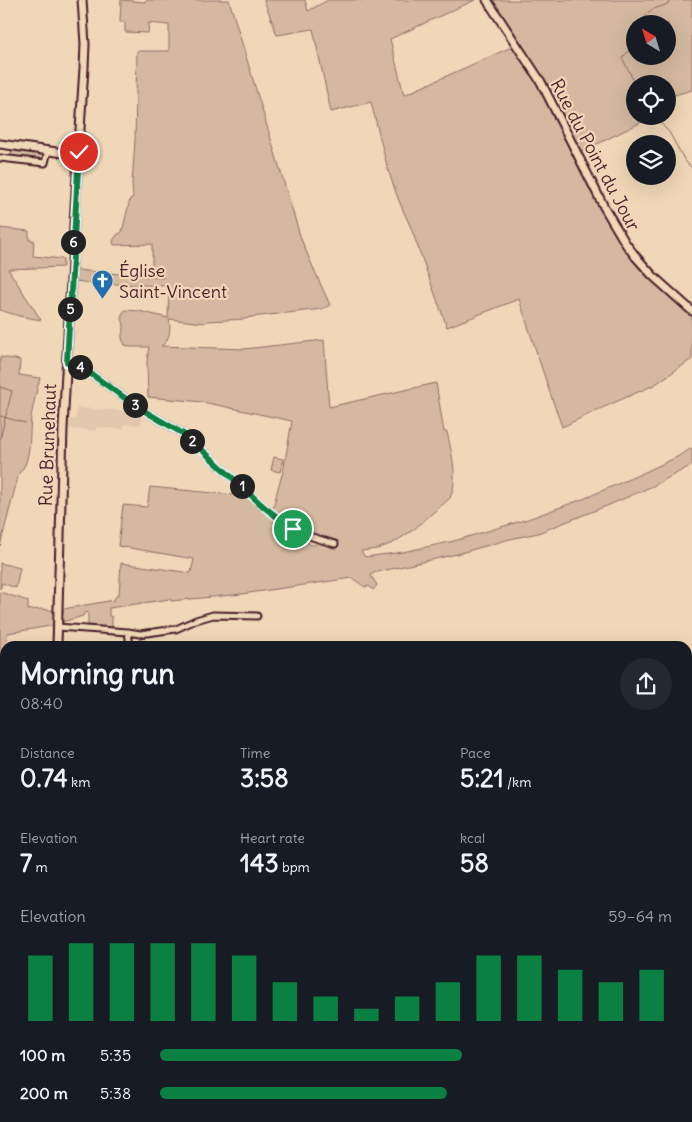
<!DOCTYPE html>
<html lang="en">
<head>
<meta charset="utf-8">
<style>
  body { margin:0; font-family:Delius,sans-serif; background:#242831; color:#f1f3f6; height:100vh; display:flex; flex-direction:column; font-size:19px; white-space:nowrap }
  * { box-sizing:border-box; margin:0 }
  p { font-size:16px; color:#9ea1a6 }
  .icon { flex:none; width:28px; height:28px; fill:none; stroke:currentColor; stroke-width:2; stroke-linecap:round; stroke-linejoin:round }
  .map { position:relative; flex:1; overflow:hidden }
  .panel { position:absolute; left:0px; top:641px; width:692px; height:481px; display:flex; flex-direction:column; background:#171b24; border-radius:15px 15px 0 0; box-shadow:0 5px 20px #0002 }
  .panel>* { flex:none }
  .needle { width:32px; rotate:322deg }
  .buttons { position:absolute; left:626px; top:15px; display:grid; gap:10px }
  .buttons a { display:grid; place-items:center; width:50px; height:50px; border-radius:50%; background:#171b24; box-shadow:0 5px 20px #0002; font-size:25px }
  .pin { position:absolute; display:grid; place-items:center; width:42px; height:42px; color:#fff; margin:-21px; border:2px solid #fff; border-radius:50%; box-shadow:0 1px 5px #0007 }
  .km { position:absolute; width:25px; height:25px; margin:-12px; border-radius:50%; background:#222; color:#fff; font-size:14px; line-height:25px; text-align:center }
  .round { display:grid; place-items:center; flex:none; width:52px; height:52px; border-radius:26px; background:#242831 }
  .overview { display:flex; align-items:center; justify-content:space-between; height:85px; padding:0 20px }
  h1 { font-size:28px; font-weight:800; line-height:38px }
  .metrics { display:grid; grid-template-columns:repeat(3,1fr); gap:8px; height:85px; padding:5px 20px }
  .metrics div { display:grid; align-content:center }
  .metrics b { font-size:25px; font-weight:800 }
  .metrics small { font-size:14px; font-weight:400 }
  .metrics p { font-size:14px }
  .chart { height:140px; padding:10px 20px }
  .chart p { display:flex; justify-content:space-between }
  .chart svg { width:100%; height:90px; margin-top:5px; stroke:#0b8043; stroke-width:6 }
  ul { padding:0 20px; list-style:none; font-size:16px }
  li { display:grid; grid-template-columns:80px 60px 1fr; align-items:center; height:38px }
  li i { height:12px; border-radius:6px; background:#0b8043 }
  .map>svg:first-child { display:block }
  .built { fill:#e2c8ac }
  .green { fill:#d4b9a0; stroke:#8f6c66; fill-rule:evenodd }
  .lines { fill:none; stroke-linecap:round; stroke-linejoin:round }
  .stream { stroke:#87635f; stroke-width:1 }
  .street-casing { stroke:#4a1f2b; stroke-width:9 }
  .secondary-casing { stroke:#4a1f2b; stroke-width:11 }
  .primary-casing { stroke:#4a1f2b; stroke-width:11 }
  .street { stroke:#efd7b7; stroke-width:5 }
  .secondary { stroke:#efd7b7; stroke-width:7 }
  .primary { stroke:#efd7b7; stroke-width:8 }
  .route-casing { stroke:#fff; stroke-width:10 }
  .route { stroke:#0b8043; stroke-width:6 }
  .labels { text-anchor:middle; stroke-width:4.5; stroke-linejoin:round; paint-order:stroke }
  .street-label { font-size:18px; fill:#4a1f2b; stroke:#efd7b7 }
  .poi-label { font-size:18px; fill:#4a1f2b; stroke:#efd7b7; text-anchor:start }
</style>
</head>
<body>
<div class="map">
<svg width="692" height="1122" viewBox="0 0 692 1122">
  <rect width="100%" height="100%" fill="#efd7b7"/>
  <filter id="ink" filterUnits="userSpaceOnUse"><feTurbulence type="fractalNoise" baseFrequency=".02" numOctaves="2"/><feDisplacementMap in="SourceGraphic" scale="10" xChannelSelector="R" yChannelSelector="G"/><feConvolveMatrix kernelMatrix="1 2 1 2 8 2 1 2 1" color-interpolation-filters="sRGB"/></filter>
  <g filter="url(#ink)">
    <path class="built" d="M77,408L142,412L141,425L124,424L123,429L96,427V431L63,428L64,419H76Z"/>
    <path class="green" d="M121,0L145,2L146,0H229L301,239L315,272L330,305L322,309L251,317L245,319L207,321L204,323L169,319C171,328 170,341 161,346L244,349L324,340L329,407L436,383L444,432H447C451,450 459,480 450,498L413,530L393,543L377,549L361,551L365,557L403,552L454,541L528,519L583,499L643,473L677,457L692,448V465L653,486L609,505L538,533L510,539L457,554L373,573L371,576L377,585L373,590L369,586L365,587L352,578L242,594L171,601L170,599L109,608V616L112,617V627L88,625V612L84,613L83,616L62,622L63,609L114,600L116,596L119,594L121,563L191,573L194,559L118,546L123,505L147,507L150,487L245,496L249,492L272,513L278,488L283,472L292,421L203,402L148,397L147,362L149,347H130L125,345C119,334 123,336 124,327C124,318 118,319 125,310L139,311L168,318L169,286L85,283L84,282L75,281L76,270L163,278V268L152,267V244L114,245L113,241L117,235L122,232L130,199L133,197L132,184L135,140L137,51H169V25L149,23L148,33L125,32V22H120ZM287,522L303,532L309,534L313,532L312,534L321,537C320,540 317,545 312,545C308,545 308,542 306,539C301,533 293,527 287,522Z
      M264,0H305L308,11L328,0H475L390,39L404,95L516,45L487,0H692V90L668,97V84H635V116H654L577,154L626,244L692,311V359L654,385L602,408L562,427L550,393L519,299L447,327L411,228L399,201L388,170L371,102L331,112L313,29L277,35ZM635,24H668V56H635Z
      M12,145L48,151L45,163L11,159Z
      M0,228L29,231V240H34L33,256L63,259V267L8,269L41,320L19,316L0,310Z
      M0,357L20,360L19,375L40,378C37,389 34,401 32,412C28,430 33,461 19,473L0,546Z
      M274,457L283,459L280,472L271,470Z
      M0,563L20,568L16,588L2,583L0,589Z
      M0,592L28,601V610L41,609L58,611L54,618L57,625L8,633L6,646H5L4,665H5V970L0,967Z
      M69,1118H160L159,1122C175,1119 179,1114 195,1122H70Z
      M248,1118H315L313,1122H245Z"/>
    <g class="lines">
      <path class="stream" d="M642,24C649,2 661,12 672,0
        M635,49L628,52L622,58L630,73L635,86
        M654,116L669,132L685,161L692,168
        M0,387L12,391L0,439
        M0,416L25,423"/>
      <defs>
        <path id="street" d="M0,158L45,163L48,151
          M67,362L73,363L84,369L136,406L187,436L264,507L293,529L299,533L335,544
          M57,627L128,632L130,646
          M128,632L140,634L176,629L196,620L213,615L257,616
          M41,1118V1122"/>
        <path id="secondary" d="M487,0L541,82L604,207L626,244L636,257L653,276L692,311
          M0,144L78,155
          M57,646L63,428L75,206L84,68L85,44L82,0"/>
        <path id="primary" d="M0,967L5,970
          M293,1118L302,1122"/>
      </defs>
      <use href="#street" class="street-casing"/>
      <use href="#secondary" class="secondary-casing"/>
      <use href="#primary" class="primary-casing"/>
      <use href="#street" class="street"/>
      <use href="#secondary" class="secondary"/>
      <use href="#primary" class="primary"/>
    </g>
  </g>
  <g class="lines" filter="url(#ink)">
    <defs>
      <path id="route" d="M79,152L67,362L73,363L84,369L136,406L187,436L264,507L293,529"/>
    </defs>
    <use href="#route" class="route-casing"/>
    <use href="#route" class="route"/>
  </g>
  <defs>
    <symbol id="church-pin" viewBox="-11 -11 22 30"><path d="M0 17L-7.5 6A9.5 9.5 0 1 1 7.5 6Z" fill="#1f6fb2" stroke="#efd7b7"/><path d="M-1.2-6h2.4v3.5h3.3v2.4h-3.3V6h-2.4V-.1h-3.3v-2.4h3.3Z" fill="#fff"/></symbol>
  </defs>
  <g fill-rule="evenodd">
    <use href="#church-pin" x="90" y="268" width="25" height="34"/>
  </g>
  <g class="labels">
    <g class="street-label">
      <text transform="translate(595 155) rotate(62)" y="6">Rue du Point du Jour</text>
      <text transform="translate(48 445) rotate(-88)" y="6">Rue Brunehaut</text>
    </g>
    <g class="poi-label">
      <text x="119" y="277">Église<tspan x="119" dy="21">Saint-Vincent</tspan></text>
    </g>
  </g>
</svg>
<div class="buttons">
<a><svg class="needle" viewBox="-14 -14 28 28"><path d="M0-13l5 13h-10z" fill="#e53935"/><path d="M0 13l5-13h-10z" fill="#9ea1a6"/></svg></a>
<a><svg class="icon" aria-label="locate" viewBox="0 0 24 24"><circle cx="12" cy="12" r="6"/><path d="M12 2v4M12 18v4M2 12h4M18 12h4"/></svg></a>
<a><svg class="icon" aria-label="layers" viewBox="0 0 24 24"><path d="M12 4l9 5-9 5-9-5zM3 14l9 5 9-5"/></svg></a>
</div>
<div class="pin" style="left:293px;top:529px;background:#1e9e55"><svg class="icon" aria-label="arrive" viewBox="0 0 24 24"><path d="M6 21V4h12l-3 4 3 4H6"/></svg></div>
<div class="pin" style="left:79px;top:152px;background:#d93025"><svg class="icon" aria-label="check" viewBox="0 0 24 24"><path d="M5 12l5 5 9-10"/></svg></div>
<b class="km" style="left:242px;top:486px">1</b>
<b class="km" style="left:192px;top:441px">2</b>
<b class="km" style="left:135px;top:405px">3</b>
<b class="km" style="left:80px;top:367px">4</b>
<b class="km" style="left:70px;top:309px">5</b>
<b class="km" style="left:73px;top:242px">6</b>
<section class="panel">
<div class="overview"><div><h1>Morning run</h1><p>08:40</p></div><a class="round"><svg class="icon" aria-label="share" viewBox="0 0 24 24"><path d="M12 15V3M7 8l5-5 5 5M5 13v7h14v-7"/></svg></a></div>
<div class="metrics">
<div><p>Distance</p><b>0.74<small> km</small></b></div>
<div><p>Time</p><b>3:58</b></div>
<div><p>Pace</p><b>5:21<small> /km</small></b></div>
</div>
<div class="metrics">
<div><p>Elevation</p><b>7<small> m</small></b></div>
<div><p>Heart rate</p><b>143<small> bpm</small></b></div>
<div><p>kcal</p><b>58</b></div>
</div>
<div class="chart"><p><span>Elevation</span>59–64 m</p>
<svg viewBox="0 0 160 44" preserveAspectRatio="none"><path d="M5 44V12M15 44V6M25 44V6M35 44V6M45 44V6M55 44V12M65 44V25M75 44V32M85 44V38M95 44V32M105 44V25M115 44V12M125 44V12M135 44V19M145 44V25M155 44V19"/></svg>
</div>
<ul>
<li><b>100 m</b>5:35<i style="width:59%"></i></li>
<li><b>200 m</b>5:38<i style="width:56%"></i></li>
</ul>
</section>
</div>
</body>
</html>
